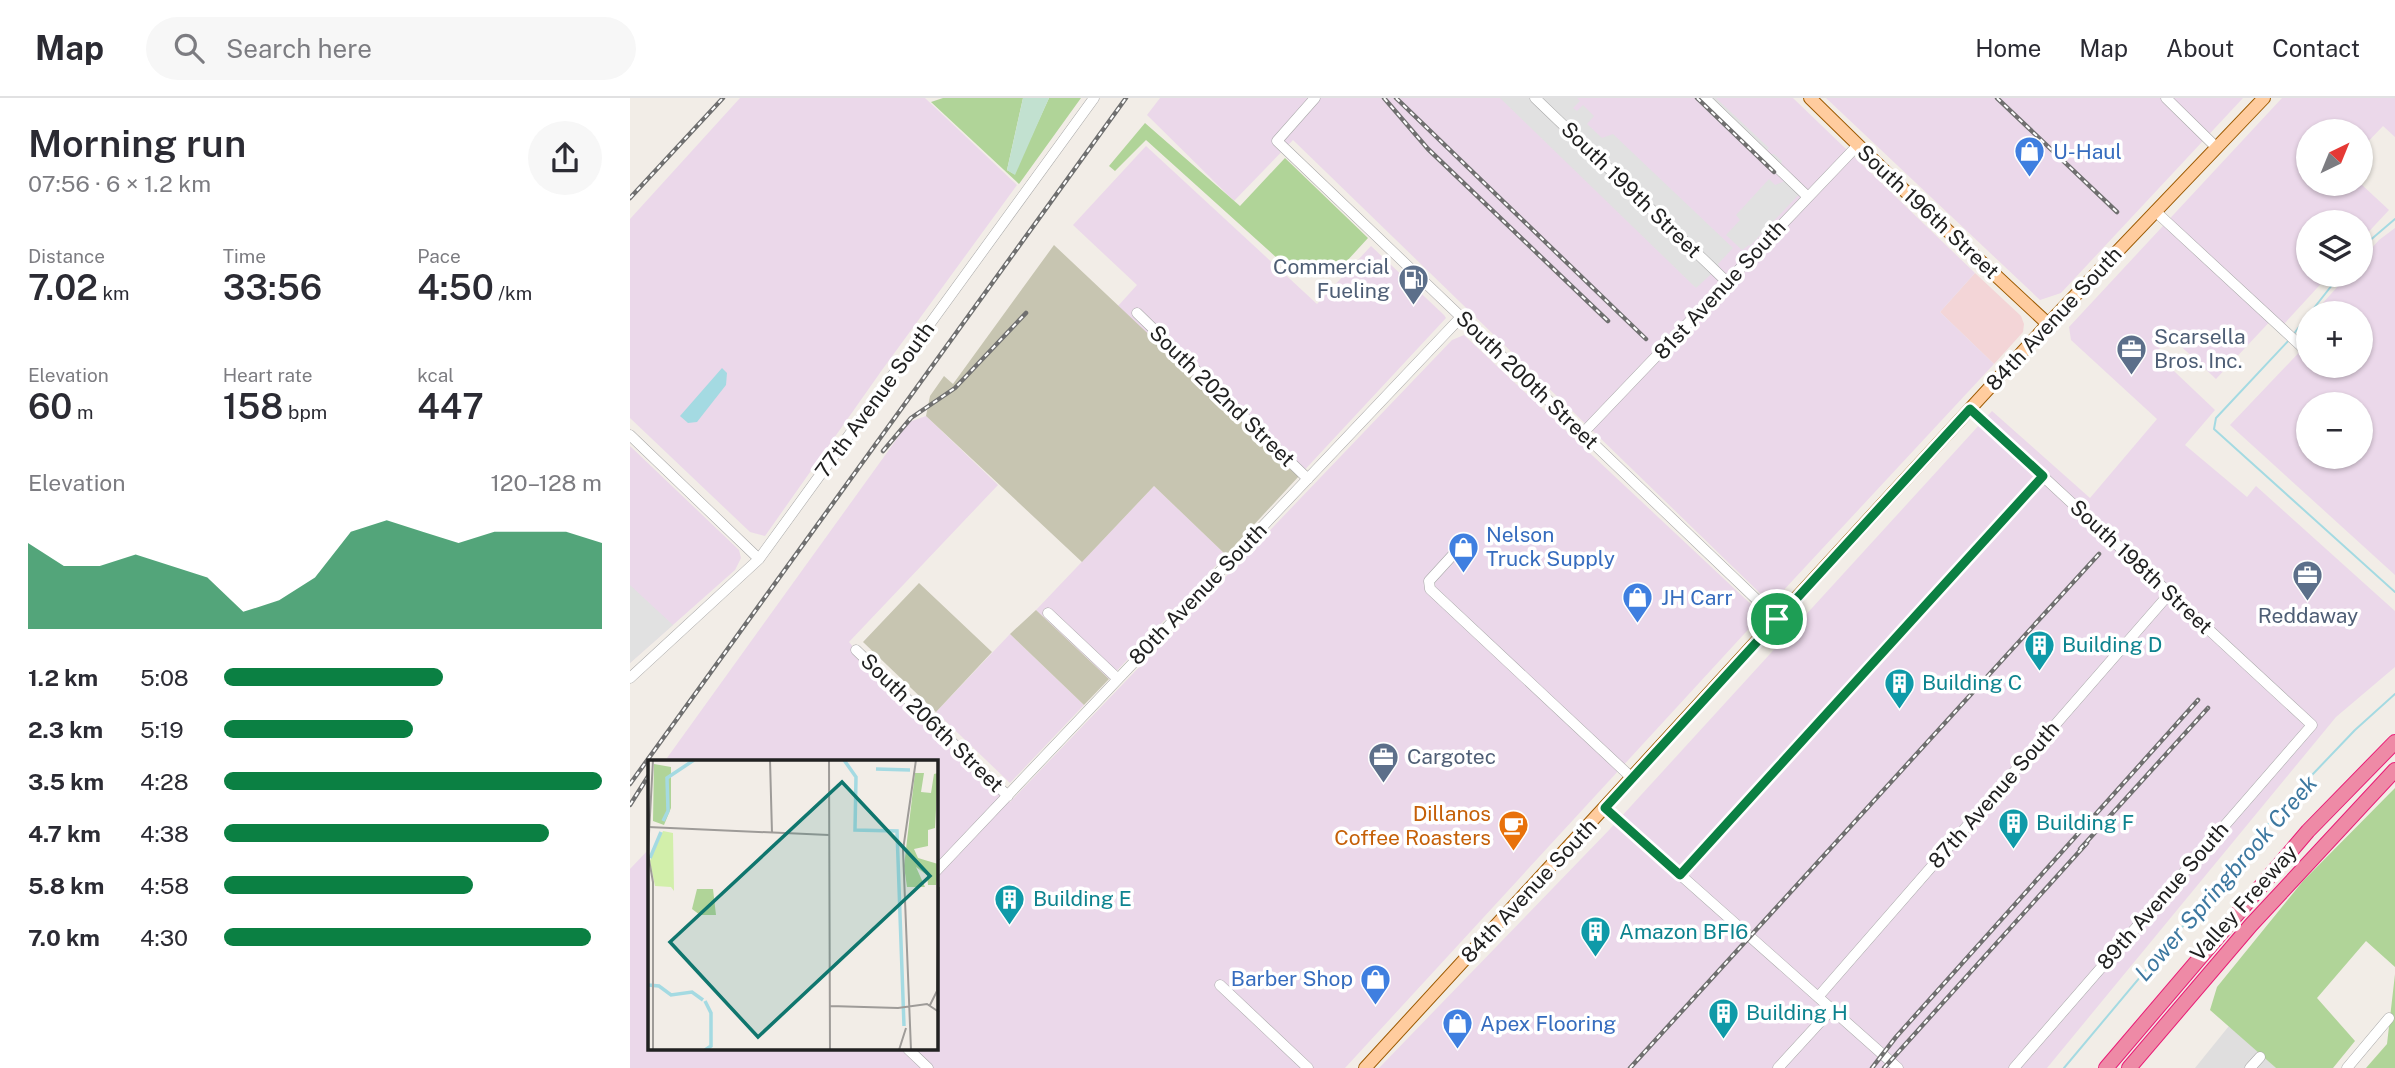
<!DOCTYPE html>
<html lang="en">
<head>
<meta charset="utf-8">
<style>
  body { margin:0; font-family:"Public Sans",sans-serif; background:#f7f7f7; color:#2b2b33; height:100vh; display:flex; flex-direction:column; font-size:26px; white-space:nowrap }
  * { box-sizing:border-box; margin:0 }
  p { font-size:23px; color:#7c7c81 }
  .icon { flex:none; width:38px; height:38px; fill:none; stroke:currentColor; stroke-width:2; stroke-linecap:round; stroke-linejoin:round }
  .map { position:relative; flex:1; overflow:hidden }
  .drawer { display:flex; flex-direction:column; background:#fff; width:630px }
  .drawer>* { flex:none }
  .needle { width:46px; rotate:43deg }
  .fabs { position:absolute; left:1666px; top:21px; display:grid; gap:14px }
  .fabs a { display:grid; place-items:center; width:77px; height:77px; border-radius:50%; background:#fff; box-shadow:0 2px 5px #0004; font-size:35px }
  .pin { position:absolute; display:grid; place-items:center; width:60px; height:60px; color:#fff; margin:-30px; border:4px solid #fff; border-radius:50%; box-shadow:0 2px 7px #0007 }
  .round { display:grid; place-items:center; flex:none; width:74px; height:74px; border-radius:37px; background:#f7f7f7 }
  .head { display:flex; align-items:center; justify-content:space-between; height:119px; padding:0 28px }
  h1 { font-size:38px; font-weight:600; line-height:52px }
  .stats { display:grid; grid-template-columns:repeat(3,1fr); gap:10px; height:119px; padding:7px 28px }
  .stats div { display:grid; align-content:center }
  .stats b { font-size:35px; font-weight:600 }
  .stats small { font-size:19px; font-weight:400 }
  .stats p { font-size:19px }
  .chart { height:196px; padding:14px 28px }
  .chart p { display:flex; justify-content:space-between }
  .chart svg { width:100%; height:126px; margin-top:7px; fill:#0b8043; opacity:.7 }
  ul { padding:0 28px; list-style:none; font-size:23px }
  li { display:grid; grid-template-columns:112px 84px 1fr; align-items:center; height:52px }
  li i { height:18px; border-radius:9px; background:#0b8043 }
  header { display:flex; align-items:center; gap:42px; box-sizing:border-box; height:98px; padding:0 35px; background:#fff; border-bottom:2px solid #e1e1e2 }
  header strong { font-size:33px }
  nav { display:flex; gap:38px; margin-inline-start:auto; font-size:24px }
  .search { width:490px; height:63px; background:#f7f7f7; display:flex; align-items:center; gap:18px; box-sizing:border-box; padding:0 24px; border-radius:38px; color:#7c7c81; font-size:26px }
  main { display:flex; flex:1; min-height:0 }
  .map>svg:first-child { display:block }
  .residential { fill:#dfdede }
  .commercial { fill:#f3d5d7 }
  .industrial { fill:#ebd8ea; fill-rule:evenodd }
  .construction { fill:#c7c5b1 }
  .forest { fill:#b0d498 }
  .wetland { fill:#c2e1d0 }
  .parking { fill:#e1e1e1 }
  .water { fill:#a4dae2 }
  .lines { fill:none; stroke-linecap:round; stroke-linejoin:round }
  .stream { stroke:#a4dae2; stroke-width:2 }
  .minor-casing { stroke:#a8a8a8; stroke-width:11 }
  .major-casing { stroke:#9d5a00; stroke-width:14 }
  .highway-casing { stroke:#e91b76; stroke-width:16 }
  .minor { stroke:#fff; stroke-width:10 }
  .major { stroke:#ffcc9e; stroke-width:12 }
  .highway { stroke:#ee8aa6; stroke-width:14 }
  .rail-casing { stroke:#6f6f6f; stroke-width:4.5 }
  .rail { stroke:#fff; stroke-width:2; stroke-dasharray:5; stroke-linecap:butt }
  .route-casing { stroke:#fff; stroke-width:14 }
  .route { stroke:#0b8043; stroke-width:9 }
  .labels { text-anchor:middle; stroke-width:7; stroke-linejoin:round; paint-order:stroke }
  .shop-label { font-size:21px; fill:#366cbe; stroke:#fff; text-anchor:start }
  .street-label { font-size:21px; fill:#212121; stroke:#fff }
  .service-label { font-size:21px; fill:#4e5e75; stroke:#fff; text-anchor:start }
  .culture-label { font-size:21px; fill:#0d838f; stroke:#fff; text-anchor:start }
  .food-label { font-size:21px; fill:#c56008; stroke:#fff; text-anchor:end }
  .water-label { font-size:23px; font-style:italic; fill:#3d78a0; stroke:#fff }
  .inset-river { fill:none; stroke:#a4dae2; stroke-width:3.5 }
  .inset-road { fill:none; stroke:#9e9b98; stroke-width:2 }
  .view { fill:#0f766e; fill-opacity:0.15; stroke:#0f766e; stroke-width:3.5 }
  .inset-edge { fill:none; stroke:#212121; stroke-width:3.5 }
</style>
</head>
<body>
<header>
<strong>Map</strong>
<div class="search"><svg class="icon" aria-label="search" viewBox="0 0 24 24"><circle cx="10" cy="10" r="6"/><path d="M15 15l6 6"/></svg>Search here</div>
<nav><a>Home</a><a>Map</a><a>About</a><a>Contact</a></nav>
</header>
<main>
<section class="drawer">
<div class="head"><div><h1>Morning run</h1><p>07:56 · 6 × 1.2 km</p></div><a class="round"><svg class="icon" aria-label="share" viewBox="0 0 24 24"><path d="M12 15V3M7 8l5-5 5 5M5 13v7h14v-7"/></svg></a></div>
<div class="stats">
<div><p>Distance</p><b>7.02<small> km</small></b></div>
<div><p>Time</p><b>33:56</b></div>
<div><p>Pace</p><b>4:50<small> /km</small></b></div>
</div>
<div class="stats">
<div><p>Elevation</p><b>60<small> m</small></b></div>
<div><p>Heart rate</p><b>158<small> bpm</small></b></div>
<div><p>kcal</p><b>447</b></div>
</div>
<div class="chart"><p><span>Elevation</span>120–128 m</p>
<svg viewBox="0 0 160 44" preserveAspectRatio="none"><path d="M0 44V14L10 22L20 22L30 18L40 22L50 26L60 38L70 34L80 26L90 10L100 6L110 10L120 14L130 10L140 10L150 10L160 14V44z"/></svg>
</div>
<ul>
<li><b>1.2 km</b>5:08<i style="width:58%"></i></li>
<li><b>2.3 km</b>5:19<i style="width:50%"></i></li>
<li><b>3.5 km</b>4:28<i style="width:100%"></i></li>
<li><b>4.7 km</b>4:38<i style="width:86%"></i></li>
<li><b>5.8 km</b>4:58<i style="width:66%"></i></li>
<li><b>7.0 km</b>4:30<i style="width:97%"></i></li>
</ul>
</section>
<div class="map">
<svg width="1765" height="970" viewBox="0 0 1765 970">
  <rect width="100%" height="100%" fill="#f2ede7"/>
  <path class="residential" d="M1599,928L1646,970H1565Z"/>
  <path class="commercial" d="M1345,175L1391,218L1394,226L1393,234L1364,266L1310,214Z"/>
  <path class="industrial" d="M110,0H295L387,87L252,272L135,438L120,434L0,320V121Z
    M530,0H1163L1345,175L1310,214L1364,266L1151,495L1145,500L1136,501L663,42L604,103L517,17Z
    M1196,0H1613L1431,195L1410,202Z
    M1652,0H1765V39L1753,28L1731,51V33H1678V86H1731L1759,112L1731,142V124H1678V177H1699L1654,226L1645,218L1586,281L1541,239L1525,255L1585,312L1555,347L1617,399L1626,388L1765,513V569L1706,619L1417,970H749L980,731L1362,313L1460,400L1527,321L1441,242L1439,229Z
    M516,48L687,206L741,148L814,217L816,220L669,378L488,208L507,187L443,127Z
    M1765,130V477L1600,327L1678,245V268H1731V215H1700L1691,207L1718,177H1731V162L1749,142ZM1678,306H1731V359H1678Z
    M834,237L1125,510L1127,522L715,970H0V771L19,751V951H306V664H41L37,660L279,324L296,318L368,387L219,544L224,550L221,553L380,704L822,242Z
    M0,348L109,452L111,460L105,472L0,565Z
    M524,388L596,457L479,581L406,512Z
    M380,536L454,607L380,685L306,614Z"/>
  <path class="construction" d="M424,147L669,378L596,457L524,388L452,464L296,318L300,298L314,278L323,286Z
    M289,485L362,554L306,614L233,544Z
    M406,512L479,581L454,607L380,536Z"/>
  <path class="forest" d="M313,0H393L377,72L384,76L419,0H451L389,86L301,4Z
    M515,25L610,108L655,60L738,140L716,164L658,170L516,42L485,73L479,68Z
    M1765,690V869L1736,843L1687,900L1725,943L1703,970H1646L1580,912L1587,889L1673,783Z
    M1765,876V970H1736L1757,946Z"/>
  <path class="wetland" d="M393,0H419L385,77L377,72Z"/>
  <path class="parking" d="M870,0H947L950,3L943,10L947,13L953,7L964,18L957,26L972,40L983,36L1103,150L1088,166L1089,169L1066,190Z
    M1071,0H1086L1139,50L1135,54L1136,56H1144L1152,63L1151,66L1174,91L1120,148L1119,147L1112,152L1096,137L1110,122L1106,117L1139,81L1145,87L1155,83Z
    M0,487L43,527L0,565Z"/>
  <path class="water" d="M92,270L97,275L96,287L67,324L58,325L50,318Z"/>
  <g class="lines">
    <path class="stream" d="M1731,150L1765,121
      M1680,215L1710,177
      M1663,237L1678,217
      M1660,241L1586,320L1584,331L1765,494
      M1434,970L1660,700L1725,632L1765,596"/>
    <defs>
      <path id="minor" d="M685,0L647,43L1147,521
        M905,0L1097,184
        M1075,0L1178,99
        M1536,0L1586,49
        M1525,113L1672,249
        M507,215L678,381
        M1340,311L1682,627L1384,970
        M953,335L1227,48
        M0,337L129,461
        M831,448L799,483L800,491L1002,680
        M418,515L488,581
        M226,552L378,698
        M0,580L129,461L464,0
        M975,710L1268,970
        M306,773L831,219
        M1050,777L1413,378
        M590,887L678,970
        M1188,899L1540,495
        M278,951L298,970
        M1148,970L1202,911
        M1620,970L1630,959
        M1717,970L1759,920"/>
      <path id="major" d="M1180,0L1275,93L1418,226
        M735,970L1418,226L1634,0"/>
      <path id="highway" d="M1476,970L1678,733L1765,644
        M1499,970L1621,827L1765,672"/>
    </defs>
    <use href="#minor" class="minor-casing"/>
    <use href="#major" class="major-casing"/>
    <use href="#highway" class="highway-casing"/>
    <use href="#minor" class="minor"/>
    <use href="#major" class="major"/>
    <use href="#highway" class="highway"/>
    <defs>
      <path id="rail" d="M754,0L798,51L978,223
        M766,0L1016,241
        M1067,0L1144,74
        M1367,0L1487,114
        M0,100L93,0
        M253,353L281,320L325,290L396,215
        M0,686L496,0
        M0,707L19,677
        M1450,751L1578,610
        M1000,970L1469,456
        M1242,970L1266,939L1568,602
        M1254,970L1457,745"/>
    </defs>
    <use href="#rail" class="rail-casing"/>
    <use href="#rail" class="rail"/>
  </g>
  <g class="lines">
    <defs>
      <path id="route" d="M1340,311L1413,378L1050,777L975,710Z"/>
    </defs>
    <use href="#route" class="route-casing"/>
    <use href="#route" class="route"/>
  </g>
  <defs>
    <symbol id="shop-pin" viewBox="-11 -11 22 30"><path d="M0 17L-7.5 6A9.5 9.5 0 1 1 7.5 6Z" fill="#3f7fe0" stroke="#fff"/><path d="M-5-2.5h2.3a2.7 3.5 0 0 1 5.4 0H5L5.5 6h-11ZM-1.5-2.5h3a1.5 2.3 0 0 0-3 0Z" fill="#fff"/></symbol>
    <symbol id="fuel-pin" viewBox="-11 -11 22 30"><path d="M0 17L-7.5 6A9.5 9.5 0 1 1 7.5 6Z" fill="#5c6f8a" stroke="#fff"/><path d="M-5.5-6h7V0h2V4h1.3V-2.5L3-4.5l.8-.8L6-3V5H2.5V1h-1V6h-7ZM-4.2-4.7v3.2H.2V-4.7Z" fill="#fff"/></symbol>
    <symbol id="office-pin" viewBox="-11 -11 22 30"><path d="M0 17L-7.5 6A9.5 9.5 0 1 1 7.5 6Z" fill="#5c6f8a" stroke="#fff"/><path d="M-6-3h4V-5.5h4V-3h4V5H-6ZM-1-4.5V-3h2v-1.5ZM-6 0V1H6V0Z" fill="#fff"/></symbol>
    <symbol id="building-pin" viewBox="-11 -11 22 30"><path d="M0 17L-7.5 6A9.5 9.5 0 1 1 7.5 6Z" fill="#0f9aa8" stroke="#fff"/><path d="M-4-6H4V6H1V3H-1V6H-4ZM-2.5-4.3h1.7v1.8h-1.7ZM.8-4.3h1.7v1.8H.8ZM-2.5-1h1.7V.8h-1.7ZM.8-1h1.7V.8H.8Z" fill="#fff"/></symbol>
    <symbol id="cafe-pin" viewBox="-11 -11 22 30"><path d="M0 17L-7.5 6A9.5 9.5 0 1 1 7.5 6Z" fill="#e8710a" stroke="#fff"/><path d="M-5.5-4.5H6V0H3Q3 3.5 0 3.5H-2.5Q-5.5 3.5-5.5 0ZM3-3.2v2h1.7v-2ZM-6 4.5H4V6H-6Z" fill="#fff"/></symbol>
  </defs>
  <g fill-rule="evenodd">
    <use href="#shop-pin" x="1382" y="36" width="35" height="47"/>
    <use href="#fuel-pin" x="766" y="164" width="35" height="47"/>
    <use href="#office-pin" x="1484" y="234" width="35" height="47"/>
    <use href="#shop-pin" x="816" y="432" width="35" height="47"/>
    <use href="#office-pin" x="1660" y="460" width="35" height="47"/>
    <use href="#shop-pin" x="990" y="482" width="35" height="47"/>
    <use href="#building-pin" x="1392" y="530" width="35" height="47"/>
    <use href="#building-pin" x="1252" y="568" width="35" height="47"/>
    <use href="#office-pin" x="736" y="642" width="35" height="47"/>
    <use href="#building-pin" x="1366" y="708" width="35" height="47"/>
    <use href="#cafe-pin" x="866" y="710" width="35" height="47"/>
    <use href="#building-pin" x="362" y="784" width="35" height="47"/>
    <use href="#building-pin" x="948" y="816" width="35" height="47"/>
    <use href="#shop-pin" x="728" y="864" width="35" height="47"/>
    <use href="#building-pin" x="1076" y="898" width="35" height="47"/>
    <use href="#shop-pin" x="810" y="908" width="35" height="47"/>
  </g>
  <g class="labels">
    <g class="shop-label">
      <text x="1423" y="61">U-Haul</text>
      <text x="856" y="444">Nelson<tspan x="856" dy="24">Truck Supply</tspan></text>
      <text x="1031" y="507">JH Carr</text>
      <text x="723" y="888" text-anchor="end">Barber Shop</text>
      <text x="850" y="933">Apex Flooring</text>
    </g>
    <g class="street-label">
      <text transform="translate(1001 92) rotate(44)" y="7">South 199th Street</text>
      <text transform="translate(1298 114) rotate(43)" y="7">South 196th Street</text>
      <text transform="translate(1090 192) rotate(-47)" y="7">81st Avenue South</text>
      <text transform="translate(1424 221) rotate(-47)" y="7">84th Avenue South</text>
      <text transform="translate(897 282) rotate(44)" y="7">South 200th Street</text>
      <text transform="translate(592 298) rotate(44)" y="7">South 202nd Street</text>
      <text transform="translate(245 302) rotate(-54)" y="7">77th Avenue South</text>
      <text transform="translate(1511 469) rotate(43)" y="7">South 198th Street</text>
      <text transform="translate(568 496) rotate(-46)" y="7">80th Avenue South</text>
      <text transform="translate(302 625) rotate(44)" y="7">South 206th Street</text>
      <text transform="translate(1364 697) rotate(-49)" y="7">87th Avenue South</text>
      <text transform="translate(899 793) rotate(-47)" y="7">84th Avenue South</text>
      <text transform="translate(1533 798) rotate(-49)" y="7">89th Avenue South</text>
      <text transform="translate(1614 805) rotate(-48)" y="7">Valley Freeway</text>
    </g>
    <g class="service-label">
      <text x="760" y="176" text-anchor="end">Commercial<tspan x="760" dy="24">Fueling</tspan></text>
      <text x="1524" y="246">Scarsella<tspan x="1524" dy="24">Bros. Inc.</tspan></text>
      <text x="1678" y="525" text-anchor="middle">Reddaway</text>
      <text x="777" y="666">Cargotec</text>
    </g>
    <g class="culture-label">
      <text x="1432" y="554">Building D</text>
      <text x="1292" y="592">Building C</text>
      <text x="1406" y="732">Building F</text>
      <text x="403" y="808">Building E</text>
      <text x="989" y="841">Amazon BFI6</text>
      <text x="1116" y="922">Building H</text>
    </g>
    <g class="food-label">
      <text x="861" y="723">Dillanos<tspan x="861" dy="24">Coffee Roasters</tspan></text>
    </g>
    <g class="water-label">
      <text transform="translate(1596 780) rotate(-49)" y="8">Lower Springbrook Creek</text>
    </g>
  </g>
  <g transform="translate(18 662)">
    <rect width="290" height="290" fill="#f2ede7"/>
    <path d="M15,71L25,73L26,131L23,127L7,126L2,101Z" fill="#d2efaa"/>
    <path d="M6,4L23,7V48L16,65L5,61ZM267,13H276L273,32L283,33L286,14L290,13L287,68L280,70V86L266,89L270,98L290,104V114L288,125H280L279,115L268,107L277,127H259L256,106ZM49,129H65L68,155H52L44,149Z" fill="#b0d498"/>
    <path class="inset-river" d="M196,0L208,17L207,70L249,71L256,266M228,9L262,10M15,61L20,51L19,18L46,0M2,98L13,72M0,225L11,226L23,235L44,232L55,240M57,241L63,253V286L57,290"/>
    <path class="inset-road" d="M122,0L124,73M181,0L182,290M0,67L181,75M0,92L5,0M0,94L5,122V290M282,245L289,231L291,127M182,246L250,248L279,244L291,252M251,290L258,268M263,290L255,90L268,0"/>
    <path class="view" d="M194,22L282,116L110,277L22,182Z"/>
    <rect width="290" height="290" class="inset-edge"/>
  </g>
</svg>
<div class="fabs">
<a><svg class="needle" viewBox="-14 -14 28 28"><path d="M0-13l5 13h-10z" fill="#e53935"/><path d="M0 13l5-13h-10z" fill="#7c7c81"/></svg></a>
<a><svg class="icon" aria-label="layers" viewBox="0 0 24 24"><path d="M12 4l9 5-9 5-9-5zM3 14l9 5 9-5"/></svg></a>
<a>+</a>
<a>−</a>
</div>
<div class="pin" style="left:1147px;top:521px;background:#1e9e55"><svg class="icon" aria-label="arrive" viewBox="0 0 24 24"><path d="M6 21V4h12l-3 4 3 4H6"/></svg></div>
</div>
</main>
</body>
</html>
